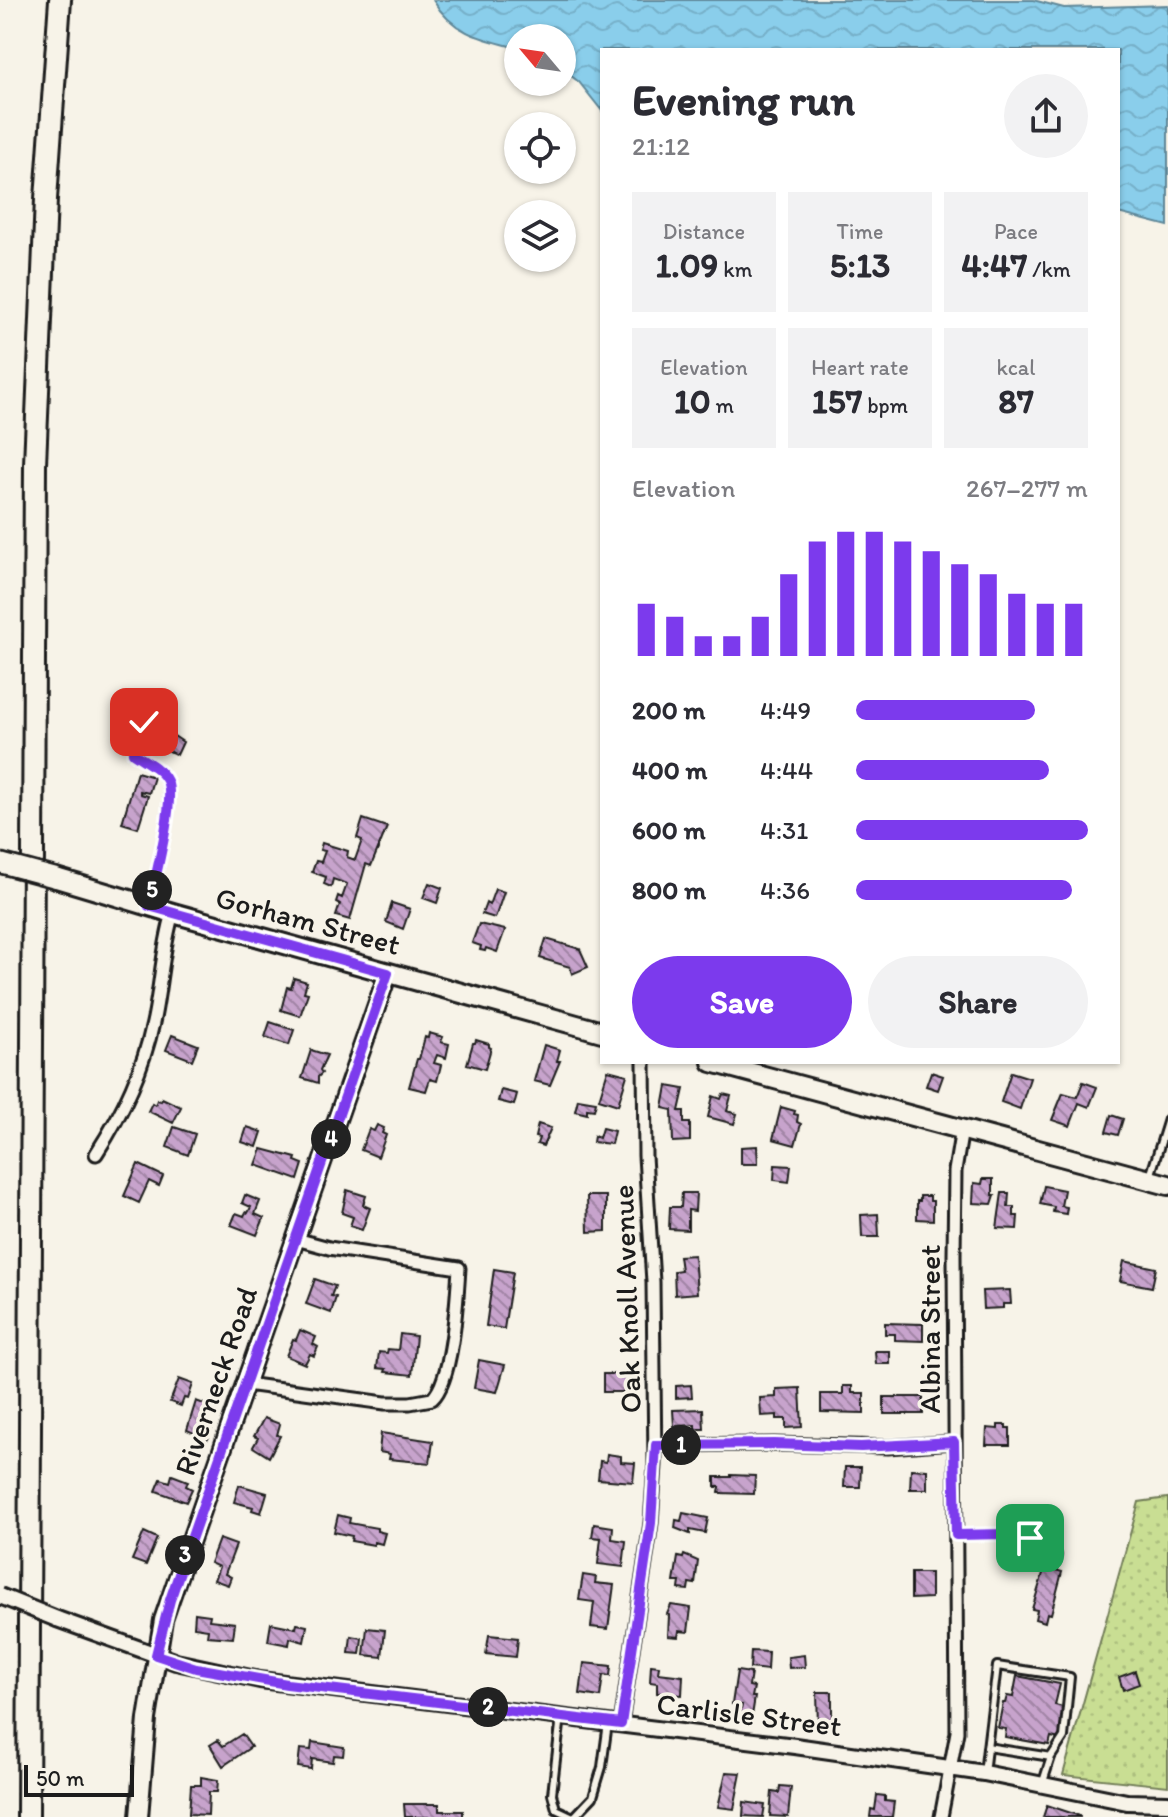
<!DOCTYPE html>
<html lang="en">
<head>
<meta charset="utf-8">
<style>
  body { margin:0; font-family:Itim,sans-serif; background:#f2f2f3; color:#2b2b33; height:100vh; display:flex; flex-direction:column; font-size:30px; white-space:nowrap }
  * { box-sizing:border-box; margin:0 }
  p { font-size:26px; color:#7c7c81 }
  .icon { flex:none; width:44px; height:44px; fill:none; stroke:currentColor; stroke-width:2; stroke-linecap:round; stroke-linejoin:round }
  .map { position:relative; flex:1; overflow:hidden }
  .panel { position:absolute; left:600px; top:48px; width:520px; height:1016px; display:flex; flex-direction:column; background:#fff; border-radius:0px; box-shadow:0 2px 6px #0004 }
  .panel>* { flex:none }
  .needle { width:52px; rotate:299deg }
  .fabs { position:absolute; left:504px; top:24px; display:grid; gap:16px }
  .fabs a { display:grid; place-items:center; width:72px; height:72px; border-radius:50%; background:#fff; box-shadow:0 2px 6px #0004; font-size:40px }
  .scale { position:absolute; left:24px; bottom:20px; width:110px; box-sizing:border-box; padding-left:8px; border:4px solid #1c1c1c; border-top:0; font-size:22px; line-height:28px; white-space:nowrap; color:#1c1c1c; -webkit-text-stroke:6px #f7f3e8; paint-order:stroke }
  .pin { position:absolute; display:grid; place-items:center; width:68px; height:68px; color:#fff; margin:-34px; border-radius:16px; box-shadow:0 4px 12px #0006 }
  .km { position:absolute; width:40px; height:40px; margin:-20px; border-radius:50%; background:#222; color:#fff; font-size:22px; line-height:40px; text-align:center }
  .round { display:grid; place-items:center; flex:none; width:84px; height:84px; border-radius:42px; background:#f2f2f3 }
  .overview { display:flex; align-items:center; justify-content:space-between; height:136px; padding:0 32px }
  h1 { font-size:44px; font-weight:700; line-height:60px }
  .stats { display:grid; grid-template-columns:repeat(3,1fr); gap:12px; height:136px; padding:8px 32px }
  .stats div { display:grid; align-content:center; border-radius:0px; background:#f2f2f3; text-align:center }
  .stats b { font-size:34px; font-weight:700 }
  .stats small { font-size:22px; font-weight:400 }
  .stats p { font-size:22px }
  .chart { height:224px; padding:16px 32px }
  .chart p { display:flex; justify-content:space-between }
  .chart svg { width:100%; height:144px; margin-top:8px; stroke:#7c3aed; stroke-width:6 }
  .action { display:flex; gap:16px; margin-top:auto; padding:16px 32px }
  .action a { flex:1; height:92px; border-radius:48px; background:#7c3aed; color:#fff; font-size:32px; font-weight:700; line-height:92px; text-align:center }
  .action a+a { background:#f2f2f3; color:#2b2b33 }
  ul { padding:0 32px; list-style:none; font-size:26px }
  li { display:grid; grid-template-columns:128px 96px 1fr; align-items:center; height:60px }
  li i { height:20px; border-radius:10px; background:#7c3aed }
  .map>svg:first-child { display:block }
  .green { fill:url(#green-dots); stroke:#727d58; stroke-width:2 }
  .water { fill:url(#water-waves); stroke:#5e8798; stroke-width:2 }
  .building { fill:url(#building-back-hatch); stroke:#1c1c1c; stroke-width:2 }
  .lines { fill:none; stroke-linecap:round; stroke-linejoin:round }
  .service-casing { stroke:#1c1c1c; stroke-width:12 }
  .minor-casing { stroke:#1c1c1c; stroke-width:17 }
  .tertiary-casing { stroke:#1c1c1c; stroke-width:20 }
  .secondary-casing { stroke:#1c1c1c; stroke-width:22 }
  .primary-casing { stroke:#1c1c1c; stroke-width:24 }
  .motorway-casing { stroke:#1c1c1c; stroke-width:26 }
  .service { stroke:#f7f3e8; stroke-width:6 }
  .minor { stroke:#f7f3e8; stroke-width:11 }
  .tertiary { stroke:#f7f3e8; stroke-width:14 }
  .secondary { stroke:#f7f3e8; stroke-width:16 }
  .primary { stroke:#f7f3e8; stroke-width:18 }
  .motorway { stroke:#f7f3e8; stroke-width:20 }
  .tertiary-bridge-casing { stroke:#1c1c1c; stroke-width:20; stroke-linecap:butt }
  .primary-bridge-casing { stroke:#1c1c1c; stroke-width:24; stroke-linecap:butt }
  .tertiary-bridge { stroke:#f7f3e8; stroke-width:14 }
  .primary-bridge { stroke:#f7f3e8; stroke-width:18 }
  .route-casing { stroke:#fff; stroke-width:16 }
  .route { stroke:#7c3aed; stroke-width:10 }
  .labels { text-anchor:middle; stroke-width:7; stroke-linejoin:round; paint-order:stroke }
  .street-label { font-size:30px; fill:#1c1c1c; stroke:#f7f3e8 }
</style>
</head>
<body>
<div class="map">
<svg width="1168" height="1817" viewBox="0 0 1168 1817">
  <defs>
    <pattern id="green-dots" width="8" height="8" patternUnits="userSpaceOnUse" patternTransform="scale(2)"><rect width="8" height="8" fill="#c9de93"/><path d="M2 2h.1M6 6h.1" fill="none" stroke="#acbe7e" stroke-width="1.8" stroke-linecap="round"/></pattern>
    <pattern id="water-waves" width="16" height="10" patternUnits="userSpaceOnUse" patternTransform="scale(2)"><rect width="16" height="10" fill="#8aceeb"/><path d="M0 5q4-4 8 0t8 0" fill="none" stroke="#76b0c9"/></pattern>
    <pattern id="building-back-hatch" width="6" height="6" patternUnits="userSpaceOnUse" patternTransform="scale(2)"><rect width="6" height="6" fill="#c7a3cc"/><path d="M-1 5l2 2M0 0l6 6M5-1l2 2" fill="none" stroke="#a184a5"/></pattern>
  </defs>
  <rect width="100%" height="100%" fill="#f7f3e8"/>
  <filter id="ink" filterUnits="userSpaceOnUse"><feTurbulence type="fractalNoise" baseFrequency=".0125" numOctaves="2"/><feDisplacementMap in="SourceGraphic" scale="16" xChannelSelector="R" yChannelSelector="G"/><feConvolveMatrix kernelMatrix="1 2 1 2 8 2 1 2 1" color-interpolation-filters="sRGB"/></filter>
  <g filter="url(#ink)">
    <path class="green" d="M1168,1498V1786L1063,1775L1139,1502Z"/>
    <path class="water" d="M433,0H1033L1064,8L1168,5V226L1118,213V50H602V111L579,82L562,69V38H518V48C482,39 453,34 433,0Z"/>
    <path class="building" d="M159,732L166,736L168,732L183,742L177,755L153,743Z
      M137,772L154,777L149,793L140,791V794L148,796L138,828L122,823Z
      M363,819L387,827L371,866L366,864L350,920L336,916L340,904L336,902L338,896L342,898L347,884L333,879L331,887L324,884L326,877L312,872L316,861L321,862L325,851L320,850L322,843L348,851L347,857L355,860L362,840L357,838Z
      M429,883L442,888L437,903L423,898Z
      M495,889L504,892L495,918L482,914L486,903L489,905Z
      M392,903L410,909L403,929L386,922Z
      M479,924L505,930L497,952L486,948L485,951L480,950L481,946L472,943Z
      M546,939L580,949L588,967L572,974L570,967L540,958Z
      M294,978L307,982L304,992L308,993L300,1016L281,1010L287,987L291,988Z
      M270,1022L294,1030L289,1045L265,1037Z
      M429,1033L443,1037L441,1042L449,1044L446,1058L437,1055L434,1063L441,1065L437,1081L430,1079L426,1091L409,1087L417,1059H419L425,1037L428,1038Z
      M172,1035L198,1045L192,1060L166,1050Z
      M476,1040L489,1044V1047L491,1048L485,1069L467,1064L473,1043H475Z
      M544,1045L560,1050L557,1061H560L550,1085L534,1081Z
      M311,1050L327,1055L320,1070L322,1073L318,1077V1083L302,1078Z
      M608,1070L627,1075L618,1105L599,1099Z
      M931,1072L943,1076L938,1090L926,1086Z
      M1011,1072L1030,1078L1020,1109L1001,1102Z
      M1083,1082L1097,1087L1089,1107L1079,1103L1070,1126L1052,1120L1063,1093L1077,1097Z
      M667,1086L684,1089L679,1111H684V1123H690V1141L673,1142L672,1110L663,1108Z
      M501,1090L517,1094L514,1105L498,1101Z
      M723,1094L731,1096L727,1111L737,1114L734,1124L708,1117L713,1096L721,1099Z
      M162,1098L181,1107L173,1123L148,1111L152,1103L155,1105L157,1100L161,1101Z
      M578,1099L596,1102L594,1110L587,1109V1114L575,1111Z
      M781,1107L795,1111L794,1114L798,1115L797,1122L801,1124L795,1145L773,1139Z
      M1111,1115L1123,1119L1118,1135L1106,1132Z
      M538,1124L551,1128L543,1146L537,1144L539,1138L535,1137Z
      M377,1125L384,1128L382,1133L386,1135L378,1157L361,1150L369,1129L374,1131Z
      M174,1127L195,1134L188,1155L167,1147Z
      M247,1127L262,1132L257,1147L242,1142Z
      M602,1128L614,1131L611,1144L593,1142L594,1136L599,1138Z
      M757,1146L758,1164H741V1147Z
      M262,1149L296,1158L295,1161L303,1164L298,1180L256,1165Z
      M138,1164L163,1176L159,1186L149,1181L139,1203L124,1196Z
      M775,1165L791,1166L789,1182L774,1180Z
      M983,1179H993V1195H995L992,1204L973,1203L974,1183L982,1184Z
      M1044,1186L1064,1190L1061,1206L1067,1207L1066,1214L1053,1212L1054,1207L1040,1204Z
      M347,1190L366,1196L363,1205L370,1208L362,1230L350,1226L353,1217L342,1213Z
      M682,1193H696L695,1211L688,1210V1230L669,1229L670,1207H681Z
      M1002,1193H1009L1008,1207H1014V1216H1018L1017,1229L997,1228Z
      M245,1195L260,1201L255,1214L264,1218L257,1235L231,1225L236,1213L244,1216L246,1212L248,1213L251,1207L242,1203Z
      M587,1196H606V1231L588,1232Z
      M920,1196H930V1201H933V1220L917,1219V1201H920Z
      M878,1214L879,1237H862L861,1215Z
      M694,1255L697,1293L675,1295L674,1271L681,1270L679,1256Z
      M1124,1261L1156,1268L1152,1287L1120,1281Z
      M494,1269L513,1272L504,1329L486,1326Z
      M315,1279L335,1286L331,1296L336,1297L331,1313L306,1304Z
      M1010,1290L1011,1304H1003V1308L983,1309L982,1291Z
      M885,1323L923,1324V1341L895,1340V1334H885Z
      M300,1330L316,1337L313,1344L318,1347L314,1356L310,1354L305,1364L286,1356L293,1339L296,1340Z
      M400,1334L416,1336L412,1375L385,1372L386,1369L377,1368L379,1352L387,1353L388,1349L398,1350Z
      M875,1351H890V1364H876Z
      M479,1360L505,1365L497,1392L474,1388Z
      M603,1374H632V1392H603Z
      M179,1379L193,1384L188,1399L184,1398L181,1406L170,1402Z
      M691,1385L692,1397L676,1398V1386Z
      M843,1386H852V1393H864V1413L821,1412V1394H843Z
      M800,1388L802,1427L786,1428V1419H777V1415L761,1416L760,1398L776,1397V1389Z
      M884,1397H923V1414H884Z
      M196,1401L207,1405L201,1420L213,1425L208,1439L187,1430Z
      M703,1409L704,1429H695V1425L674,1426L673,1410Z
      M264,1418L280,1424L277,1435L280,1436L269,1457L253,1447L258,1438L254,1436Z
      M998,1425H1006V1428H1010V1445H986L987,1428L998,1429Z
      M381,1433L433,1441L430,1463L389,1459L390,1454L379,1452Z
      M607,1454L621,1456V1462L635,1463L633,1482L598,1479L600,1461L606,1462Z
      M845,1467H861L860,1487H844Z
      M911,1469L927,1470V1489H910Z
      M172,1475L188,1481L186,1486L192,1489L186,1502L156,1491L161,1479L170,1482Z
      M731,1475L755,1476L754,1494L719,1493L720,1487H715V1477H731Z
      M239,1485L267,1493L261,1513L252,1510L253,1507L234,1502Z
      M683,1513L708,1518L705,1533L690,1530V1534L675,1528L676,1520L681,1521Z
      M338,1515L350,1518L349,1523L377,1528V1531L385,1533L382,1544L374,1542V1545L351,1541L352,1536L334,1532Z
      M594,1524L613,1527L612,1539L626,1541L623,1567L598,1564L601,1538L592,1537Z
      M144,1532L157,1538L146,1565L132,1560Z
      M219,1539L236,1545L225,1574L231,1577L228,1585L214,1580L219,1567L210,1563Z
      M684,1555L698,1561L695,1584L689,1583L688,1590L679,1589L680,1582H674L678,1557L683,1558Z
      M1045,1567L1062,1572L1051,1614L1047,1613L1045,1622L1035,1619L1037,1610L1032,1609Z
      M911,1573H931V1598L911,1599Z
      M583,1575L596,1577L595,1583L614,1585L608,1629L591,1627L594,1602L579,1600Z
      M671,1605L691,1608L688,1632L679,1631L678,1637L668,1636L669,1615L667,1614Z
      M195,1613L210,1615L209,1620L235,1623L233,1638L207,1636L208,1629L194,1627Z
      M271,1623L296,1628L297,1624L307,1626L304,1642L290,1638L289,1645L268,1641Z
      M367,1628L385,1630L382,1657L364,1655Z
      M489,1635L518,1638L516,1657L486,1654Z
      M351,1636L362,1638L360,1654L349,1653Z
      M751,1651L768,1652L767,1670L750,1668Z
      M804,1655L805,1667L789,1668L788,1657Z
      M584,1663L611,1666L610,1676L603,1675L600,1697L580,1694Z
      M651,1665L659,1666L658,1673L683,1676L682,1695L657,1693V1683L650,1682Z
      M737,1671L751,1673L749,1686L754,1687L752,1697H755L751,1722L739,1720L742,1705L732,1704Z
      M1135,1671L1139,1684L1123,1690L1119,1677Z
      M1017,1676L1060,1684L1055,1705L1063,1707L1062,1714L1064,1715L1060,1739L1051,1737L1049,1745L1005,1737L1006,1729L998,1728L1003,1703H1005L1007,1696L1013,1697Z
      M817,1692H832V1726H818Z
      M242,1734L251,1747L223,1766L210,1745L218,1740L223,1746Z
      M312,1742L344,1747L343,1756L334,1755L333,1762L312,1759L311,1769L298,1767L300,1749L311,1750Z
      M726,1772L741,1773L734,1809L718,1807Z
      M201,1777L218,1780L217,1792H209L208,1815L189,1814L191,1785H201Z
      M780,1786L791,1787L788,1817L770,1816L772,1792L779,1793Z
      M877,1795L885,1796V1801L894,1802L892,1817H870L871,1809L875,1810Z
      M744,1802L765,1805L763,1817L743,1816Z
      M404,1804H439V1811H463V1817H405Z
      M1047,1805L1080,1816V1817H1043Z"/>
    <g class="lines">
      <defs>
        <path id="service" d="M144,722L132,738L133,753C145,761 159,767 166,780C176,798 155,880 150,903
          M1150,1177L1168,1119
          M956,1535L1005,1534L1030,1538L1057,1555L1054,1565
          M561,1716L552,1794L556,1809L573,1817
          M987,1747L1051,1757
          M984,1773L997,1666L1070,1677L1064,1737L1051,1757L1042,1785
          M574,1817L593,1797L602,1767L608,1723"/>
        <path id="minor" d="M96,1154C122,1114 143,1070 153,1023C161,987 162,949 173,913
          M245,1384L385,1403H410L432,1399C453,1380 457,1298 459,1268L329,1248L296,1239
          M656,1445L774,1444L888,1447L954,1442
          M621,1724L651,1523L655,1465L653,1282L645,1156L644,1062
          M941,1817L957,1732L954,1255L955,1171L962,1129"/>
        <path id="tertiary" d="M57,1619L176,1662L260,1680L795,1746L984,1773L1127,1802L1168,1803"/>
        <path id="secondary" d="M139,1817L147,1719L163,1620L388,973"/>
        <path id="primary" d="M56,878L173,913L602,1032
          M712,1062L1168,1185"/>
        <path id="motorway" d="M28,1817L35,464L46,199L60,0"/>
      </defs>
      <use href="#service" class="service-casing"/>
      <use href="#minor" class="minor-casing"/>
      <use href="#tertiary" class="tertiary-casing"/>
      <use href="#secondary" class="secondary-casing"/>
      <use href="#primary" class="primary-casing"/>
      <use href="#motorway" class="motorway-casing"/>
      <use href="#service" class="service"/>
      <use href="#minor" class="minor"/>
      <use href="#tertiary" class="tertiary"/>
      <use href="#secondary" class="secondary"/>
      <use href="#primary" class="primary"/>
      <use href="#motorway" class="motorway"/>
      <defs>
        <path id="tertiary-bridge" d="M0,1596L57,1619"/>
        <path id="primary-bridge" d="M0,863L56,878"/>
      </defs>
      <use href="#tertiary-bridge" class="tertiary-bridge-casing"/>
      <use href="#primary-bridge" class="primary-bridge-casing"/>
      <use href="#tertiary-bridge" class="tertiary-bridge"/>
      <use href="#primary-bridge" class="primary-bridge"/>
    </g>
  </g>
  <g class="lines" filter="url(#ink)">
    <defs>
      <path id="route" d="M144,722L132,738L133,753C144,761 161,768 167,781C176,800 154,882 149,906L388,973L170,1600L156,1655L196,1668L287,1684L621,1724L651,1523L656,1445L774,1444L861,1447L954,1442L956,1535L1005,1534L1030,1538"/>
    </defs>
    <use href="#route" class="route-casing"/>
    <use href="#route" class="route"/>
  </g>
  <g class="labels">
    <g class="street-label">
      <text transform="translate(308 921) rotate(15)" y="10">Gorham Street</text>
      <text transform="translate(627 1299) rotate(-92)" y="10">Oak Knoll Avenue</text>
      <text transform="translate(930 1329) rotate(-90)" y="10">Albina Street</text>
      <text transform="translate(216 1381) rotate(-71)" y="10">Riverneck Road</text>
      <text transform="translate(749 1715) rotate(7)" y="10">Carlisle Street</text>
    </g>
  </g>
</svg>
<div class="fabs">
<a><svg class="needle" viewBox="-14 -14 28 28"><path d="M0-13l5 13h-10z" fill="#e53935"/><path d="M0 13l5-13h-10z" fill="#7c7c81"/></svg></a>
<a><svg class="icon" aria-label="locate" viewBox="0 0 24 24"><circle cx="12" cy="12" r="6"/><path d="M12 2v4M12 18v4M2 12h4M18 12h4"/></svg></a>
<a><svg class="icon" aria-label="layers" viewBox="0 0 24 24"><path d="M12 4l9 5-9 5-9-5zM3 14l9 5 9-5"/></svg></a>
</div>
<div class="scale">50 m</div>
<div class="pin" style="left:1030px;top:1538px;background:#1e9e55"><svg class="icon" aria-label="arrive" viewBox="0 0 24 24"><path d="M6 21V4h12l-3 4 3 4H6"/></svg></div>
<div class="pin" style="left:144px;top:722px;background:#d93025"><svg class="icon" aria-label="check" viewBox="0 0 24 24"><path d="M5 12l5 5 9-10"/></svg></div>
<b class="km" style="left:681px;top:1445px">1</b>
<b class="km" style="left:488px;top:1707px">2</b>
<b class="km" style="left:185px;top:1555px">3</b>
<b class="km" style="left:331px;top:1139px">4</b>
<b class="km" style="left:152px;top:890px">5</b>
<section class="panel">
<div class="overview"><div><h1>Evening run</h1><p>21:12</p></div><a class="round"><svg class="icon" aria-label="share" viewBox="0 0 24 24"><path d="M12 15V3M7 8l5-5 5 5M5 13v7h14v-7"/></svg></a></div>
<div class="stats">
<div><p>Distance</p><b>1.09<small> km</small></b></div>
<div><p>Time</p><b>5:13</b></div>
<div><p>Pace</p><b>4:47<small> /km</small></b></div>
</div>
<div class="stats">
<div><p>Elevation</p><b>10<small> m</small></b></div>
<div><p>Heart rate</p><b>157<small> bpm</small></b></div>
<div><p>kcal</p><b>87</b></div>
</div>
<div class="chart"><p><span>Elevation</span>267–277 m</p>
<svg viewBox="0 0 160 44" preserveAspectRatio="none"><path d="M5 44V28M15 44V32M25 44V38M35 44V38M45 44V32M55 44V19M65 44V9M75 44V6M85 44V6M95 44V9M105 44V12M115 44V16M125 44V19M135 44V25M145 44V28M155 44V28"/></svg>
</div>
<ul>
<li><b>200 m</b>4:49<i style="width:77%"></i></li>
<li><b>400 m</b>4:44<i style="width:83%"></i></li>
<li><b>600 m</b>4:31<i style="width:100%"></i></li>
<li><b>800 m</b>4:36<i style="width:93%"></i></li>
</ul>
<div class="action"><a>Save</a><a>Share</a></div>
</section>
</div>
</body>
</html>
